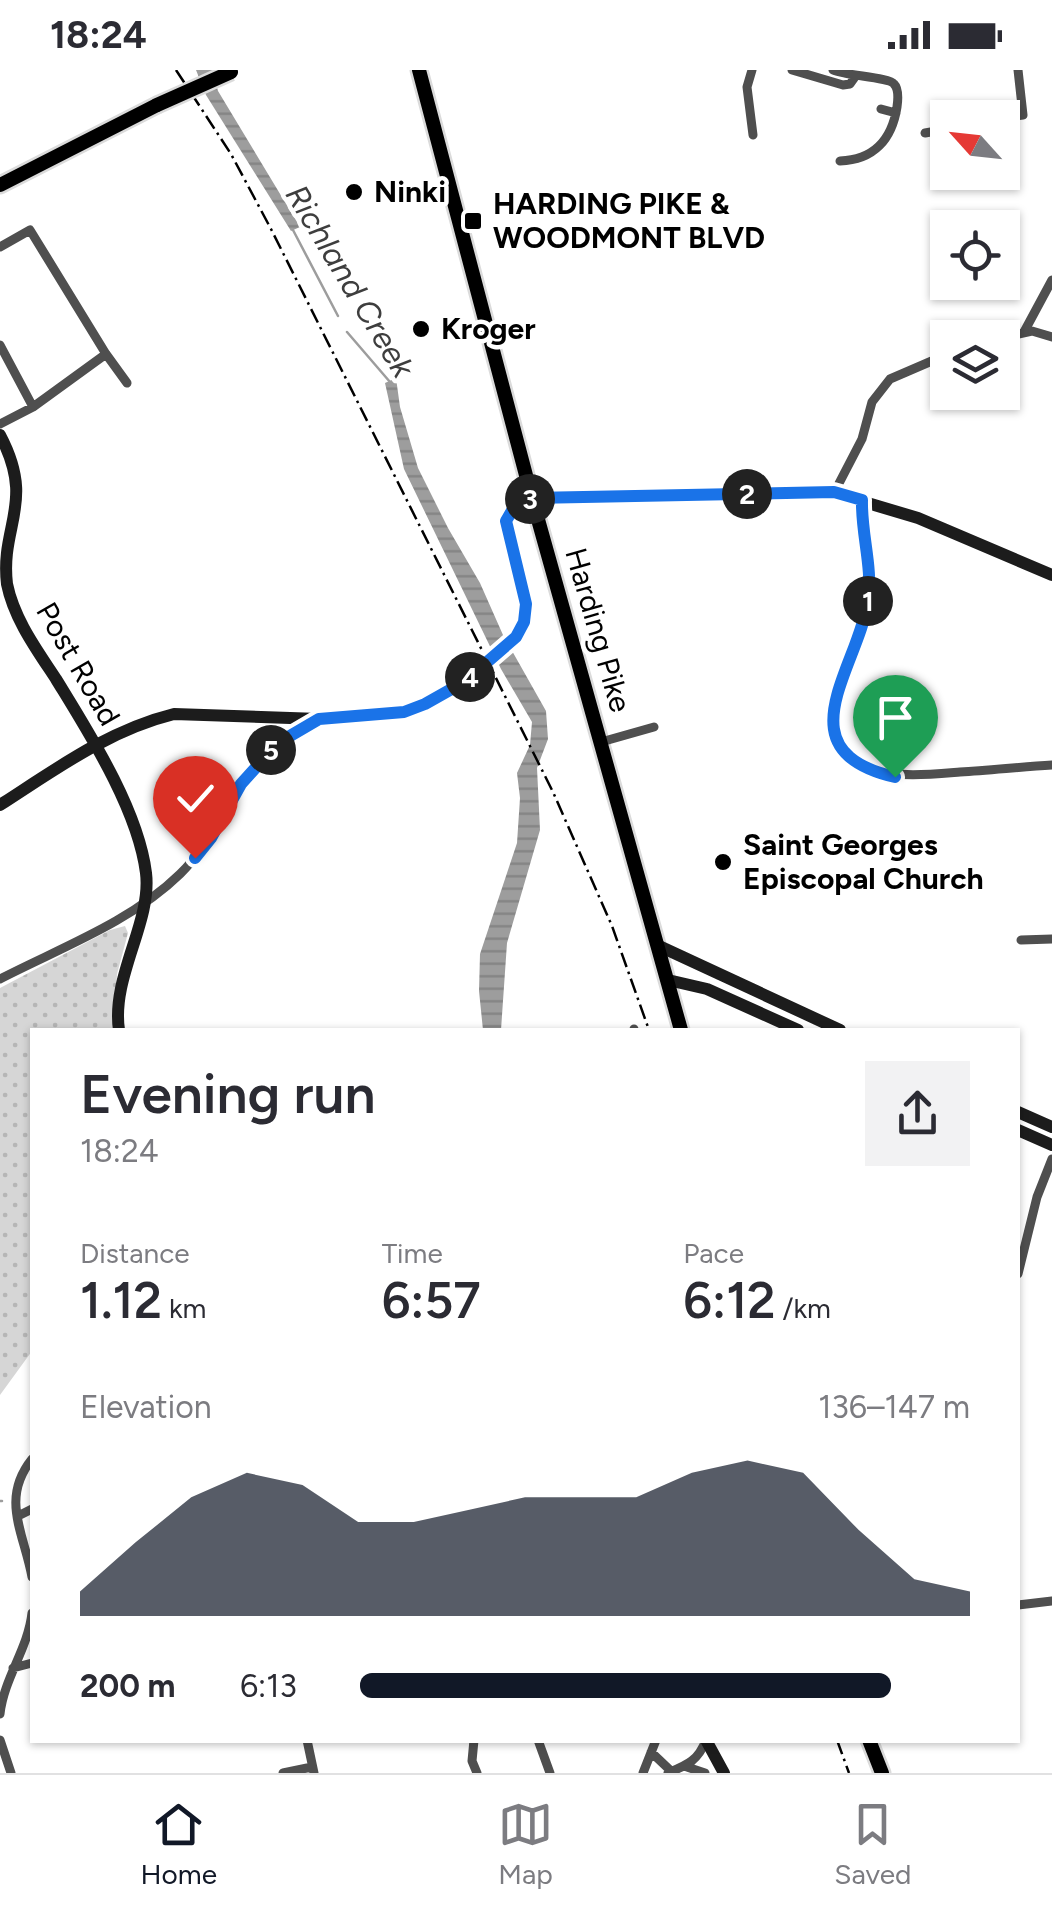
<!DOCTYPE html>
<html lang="en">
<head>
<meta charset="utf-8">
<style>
  body { margin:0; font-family:Figtree,sans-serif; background:#f2f2f3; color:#2b2b33; height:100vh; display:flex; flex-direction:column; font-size:38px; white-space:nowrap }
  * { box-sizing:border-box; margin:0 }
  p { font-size:32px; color:#7c7c81 }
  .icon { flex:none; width:55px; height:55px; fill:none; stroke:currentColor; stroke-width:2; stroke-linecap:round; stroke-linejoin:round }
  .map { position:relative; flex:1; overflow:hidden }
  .sheet { position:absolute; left:30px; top:958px; width:990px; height:715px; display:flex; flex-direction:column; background:#fff; border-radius:0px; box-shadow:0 2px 8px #0004 }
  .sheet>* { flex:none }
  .needle { width:65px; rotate:297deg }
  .controls { position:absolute; left:930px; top:30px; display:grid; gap:20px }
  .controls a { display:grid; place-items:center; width:90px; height:90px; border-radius:0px; background:#fff; box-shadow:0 2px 8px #0004; font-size:50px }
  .pin { position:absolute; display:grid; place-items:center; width:85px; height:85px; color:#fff; margin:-102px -42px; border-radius:50% 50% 50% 0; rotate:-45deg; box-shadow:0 0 10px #0007 }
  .pin .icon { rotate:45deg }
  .km { position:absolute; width:50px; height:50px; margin:-25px; border-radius:50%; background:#222; color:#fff; font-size:28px; line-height:50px; text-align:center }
  .round { display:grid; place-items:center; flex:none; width:105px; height:105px; border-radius:0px; background:#f2f2f3 }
  .summary { display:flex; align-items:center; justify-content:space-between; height:170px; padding:0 50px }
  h1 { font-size:55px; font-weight:600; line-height:75px }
  .metrics { display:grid; grid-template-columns:repeat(3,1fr); gap:15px; height:170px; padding:10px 50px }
  .metrics div { display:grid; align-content:center }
  .metrics b { font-size:50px; font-weight:600 }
  .metrics small { font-size:28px; font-weight:400 }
  .metrics p { font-size:28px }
  .chart { height:280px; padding:20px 50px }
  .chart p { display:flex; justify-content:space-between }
  .chart svg { width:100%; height:180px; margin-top:10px; fill:#111827; opacity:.7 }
  ul { padding:0 50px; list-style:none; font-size:32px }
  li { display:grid; grid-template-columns:160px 120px 1fr; align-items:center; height:75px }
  li i { height:25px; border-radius:12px; background:#111827 }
  .status { display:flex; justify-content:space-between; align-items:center; height:70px; padding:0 50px; background:#fff; direction:ltr }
  .status svg { height:28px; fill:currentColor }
  .dock { display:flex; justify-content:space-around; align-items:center; height:140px; border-top:2px solid #e1e1e2; background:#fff; font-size:28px; color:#7c7c81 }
  .dock a { display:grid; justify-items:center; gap:5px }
  .dock .active { color:#111827 }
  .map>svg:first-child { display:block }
  .grass { fill:url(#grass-dots) }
  .water { fill:url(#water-rules) }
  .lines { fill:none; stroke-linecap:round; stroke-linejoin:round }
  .stream { stroke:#9d9d9d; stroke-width:2.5 }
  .primary-casing { stroke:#dbdbdb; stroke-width:19 }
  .street { stroke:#4f4f4f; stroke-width:9 }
  .secondary { stroke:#1c1c1c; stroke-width:12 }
  .primary { stroke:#000; stroke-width:14 }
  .rail { stroke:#000; stroke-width:2.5; stroke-dasharray:15 5 2.5 5; stroke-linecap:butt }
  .primary-bridge-casing { stroke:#dbdbdb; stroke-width:19; stroke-linecap:butt }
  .secondary-bridge { stroke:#1c1c1c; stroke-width:12 }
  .primary-bridge { stroke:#000; stroke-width:14 }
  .route-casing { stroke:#fff; stroke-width:20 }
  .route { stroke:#1a73e8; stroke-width:12 }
  .poi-dot { fill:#000; stroke:#fff; stroke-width:4 }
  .labels { text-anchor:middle; stroke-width:9; stroke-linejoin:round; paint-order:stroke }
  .poi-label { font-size:30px; font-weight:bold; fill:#000; stroke:#fff; text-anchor:start }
  .street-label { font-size:30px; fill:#000; stroke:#fff }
  .water-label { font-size:32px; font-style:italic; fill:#3e3e3e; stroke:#fff }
</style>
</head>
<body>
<div class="status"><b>18:24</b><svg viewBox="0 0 49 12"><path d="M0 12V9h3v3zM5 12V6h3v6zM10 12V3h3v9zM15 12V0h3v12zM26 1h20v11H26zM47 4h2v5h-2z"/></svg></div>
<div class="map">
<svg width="1052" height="1703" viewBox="0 0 1052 1703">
  <defs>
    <pattern id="grass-dots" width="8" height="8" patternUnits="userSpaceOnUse" patternTransform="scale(2.5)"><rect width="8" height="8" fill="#d6d6d6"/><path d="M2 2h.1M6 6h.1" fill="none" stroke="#b6b6b6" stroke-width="1.8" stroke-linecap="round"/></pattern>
    <pattern id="water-rules" width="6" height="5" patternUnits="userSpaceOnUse" patternTransform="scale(2.5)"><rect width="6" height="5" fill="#9d9d9d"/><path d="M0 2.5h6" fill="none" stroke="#858585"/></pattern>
  </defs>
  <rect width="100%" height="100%" fill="#fff"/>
  <path class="grass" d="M125,856L128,863L117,904L114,960H32V1281L0,1325V918L110,860Z"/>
  <path class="water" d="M196,0H212L218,21L300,157L291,161L206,25Z
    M396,308L400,337L418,398L448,458L480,513L503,565L546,641L548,669L537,698L540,760L507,873L501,960H483L479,921L480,884L517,773L520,728L517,703L530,675L532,652L501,599L404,399L385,313Z"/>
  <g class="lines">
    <path class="stream" d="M293,160L338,246
      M347,262L390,312
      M0,1431H2"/>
    <defs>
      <path id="primary" d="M419,0L532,428L681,960
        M0,115L157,35
        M869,1670L882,1703"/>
    </defs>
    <use href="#primary" class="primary-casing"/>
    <path class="street" d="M752,0L747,17L753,65
      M792,0L843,15L850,14L855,7
      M833,0C846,6 889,7 894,14C899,19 898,30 897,37C892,69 874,90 840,91
      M881,39L896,43
      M1002,48L1023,45L1018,0
      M925,63L948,59
      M0,177L30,160L106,284L127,313
      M1024,262L1052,210
      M1002,268L1032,261L1052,267
      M0,275L33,337L106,284
      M0,354L33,337
      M834,423L862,369L872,332L890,309L948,284
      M862,430C861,466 874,502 867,537C859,572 835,603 833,638C827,716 910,706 960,702C991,700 1021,697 1052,695
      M601,672L654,657
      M1021,870L1052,869
      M0,909C60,878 131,852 180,804C207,778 220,746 241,715C260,685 287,668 316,650
      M634,960V959
      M1018,1204L1037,1127L1052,1089
      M32,1389C0,1429 24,1463 32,1507
      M18,1446L32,1439
      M1018,1535L1052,1531
      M13,1598L32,1593
      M0,1644C4,1608 28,1579 32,1543
      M0,1670L11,1703
      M307,1670L314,1703
      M474,1670L472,1691L477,1703
      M538,1670L550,1703
      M651,1682L671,1701
      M687,1697L705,1703
      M283,1703L312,1697
      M643,1703L656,1670
      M668,1703C687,1695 698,1691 706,1670"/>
    <path class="secondary" d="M0,365C36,433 0,455 7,514C14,549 37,580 56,609C89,663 138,739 146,803C152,852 111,907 119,960
      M512,571C545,535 506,491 506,451L517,432L532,428L834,423L918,448L1052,505
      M0,735C56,699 109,660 174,644L319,649L404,642L464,612
      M659,876L840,960
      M668,910L707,919L798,960
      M1018,1042L1052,1057
      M1018,1060L1052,1075
      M706,1670L724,1703"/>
    <use href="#primary" class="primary"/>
    <path class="rail" d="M176,0L231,84L271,159L553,722L612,856L649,960
      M837,1670L849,1703"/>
    <defs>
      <path id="primary-bridge" d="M157,35L231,2"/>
    </defs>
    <use href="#primary-bridge" class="primary-bridge-casing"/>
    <path class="secondary-bridge" d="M464,612L512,571"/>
    <use href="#primary-bridge" class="primary-bridge"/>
  </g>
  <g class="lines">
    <defs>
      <path id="route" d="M195,788L211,768L241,714L278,673L319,649L404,642L425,634L464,612L516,567L524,552L526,534L506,451L517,432L532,428L834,422L862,430C861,464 873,497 868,531C858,598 781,681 895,707"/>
    </defs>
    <use href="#route" class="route-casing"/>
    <use href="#route" class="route"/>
  </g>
  <g class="poi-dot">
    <circle cx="354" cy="122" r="10"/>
    <rect x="463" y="141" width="20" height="20" rx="5"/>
    <circle cx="421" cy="259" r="10"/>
    <circle cx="723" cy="792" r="10"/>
  </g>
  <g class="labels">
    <g class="poi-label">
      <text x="374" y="132">Ninki</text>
      <text x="493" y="144">HARDING PIKE &amp;<tspan x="493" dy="34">WOODMONT BLVD</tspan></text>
      <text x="441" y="269">Kroger</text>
      <text x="743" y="785">Saint Georges<tspan x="743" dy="34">Episcopal Church</tspan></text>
    </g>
    <g class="street-label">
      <text transform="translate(598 560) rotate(74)" y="10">Harding Pike</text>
      <text transform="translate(78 594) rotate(60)" y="10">Post Road</text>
    </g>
    <g class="water-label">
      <text transform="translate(350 211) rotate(59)" y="11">Richland Creek</text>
    </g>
  </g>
</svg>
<div class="controls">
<a><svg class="needle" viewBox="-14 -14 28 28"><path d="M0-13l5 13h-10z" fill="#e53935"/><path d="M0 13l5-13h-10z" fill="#7c7c81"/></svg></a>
<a><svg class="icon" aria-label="locate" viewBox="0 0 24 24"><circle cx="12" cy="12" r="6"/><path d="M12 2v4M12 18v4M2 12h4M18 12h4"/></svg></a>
<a><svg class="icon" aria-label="layers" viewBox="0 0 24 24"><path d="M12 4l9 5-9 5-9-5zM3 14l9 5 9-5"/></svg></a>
</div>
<div class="pin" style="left:895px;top:707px;background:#1e9e55"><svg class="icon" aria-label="arrive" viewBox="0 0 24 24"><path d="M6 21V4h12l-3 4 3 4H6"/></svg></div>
<div class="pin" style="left:195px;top:788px;background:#d93025"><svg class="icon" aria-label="check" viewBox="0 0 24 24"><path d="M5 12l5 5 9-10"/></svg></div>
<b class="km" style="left:868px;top:531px">1</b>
<b class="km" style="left:747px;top:424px">2</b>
<b class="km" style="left:530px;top:429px">3</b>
<b class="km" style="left:470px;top:607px">4</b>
<b class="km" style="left:271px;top:680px">5</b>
<section class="sheet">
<div class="summary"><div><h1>Evening run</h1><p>18:24</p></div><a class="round"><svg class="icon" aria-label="share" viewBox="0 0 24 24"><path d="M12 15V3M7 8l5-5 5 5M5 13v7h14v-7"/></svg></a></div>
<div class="metrics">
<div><p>Distance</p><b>1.12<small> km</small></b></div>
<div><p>Time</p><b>6:57</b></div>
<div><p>Pace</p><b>6:12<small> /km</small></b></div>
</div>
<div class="chart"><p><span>Elevation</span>136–147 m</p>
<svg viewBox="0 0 160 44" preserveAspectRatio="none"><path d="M0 44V38L10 26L20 15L30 9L40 12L50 21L60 21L70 18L80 15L90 15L100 15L110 9L120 6L130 9L140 23L150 35L160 38V44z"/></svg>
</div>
<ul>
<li><b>200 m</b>6:13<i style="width:87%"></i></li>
</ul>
</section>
</div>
<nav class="dock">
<a class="active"><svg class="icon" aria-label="home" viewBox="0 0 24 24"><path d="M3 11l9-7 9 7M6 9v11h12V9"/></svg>Home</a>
<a><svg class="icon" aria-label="map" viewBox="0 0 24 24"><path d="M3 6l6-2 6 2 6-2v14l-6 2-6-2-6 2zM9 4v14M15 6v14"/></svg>Map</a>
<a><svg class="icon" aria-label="saved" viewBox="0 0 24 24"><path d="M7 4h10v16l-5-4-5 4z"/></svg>Saved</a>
</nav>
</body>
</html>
